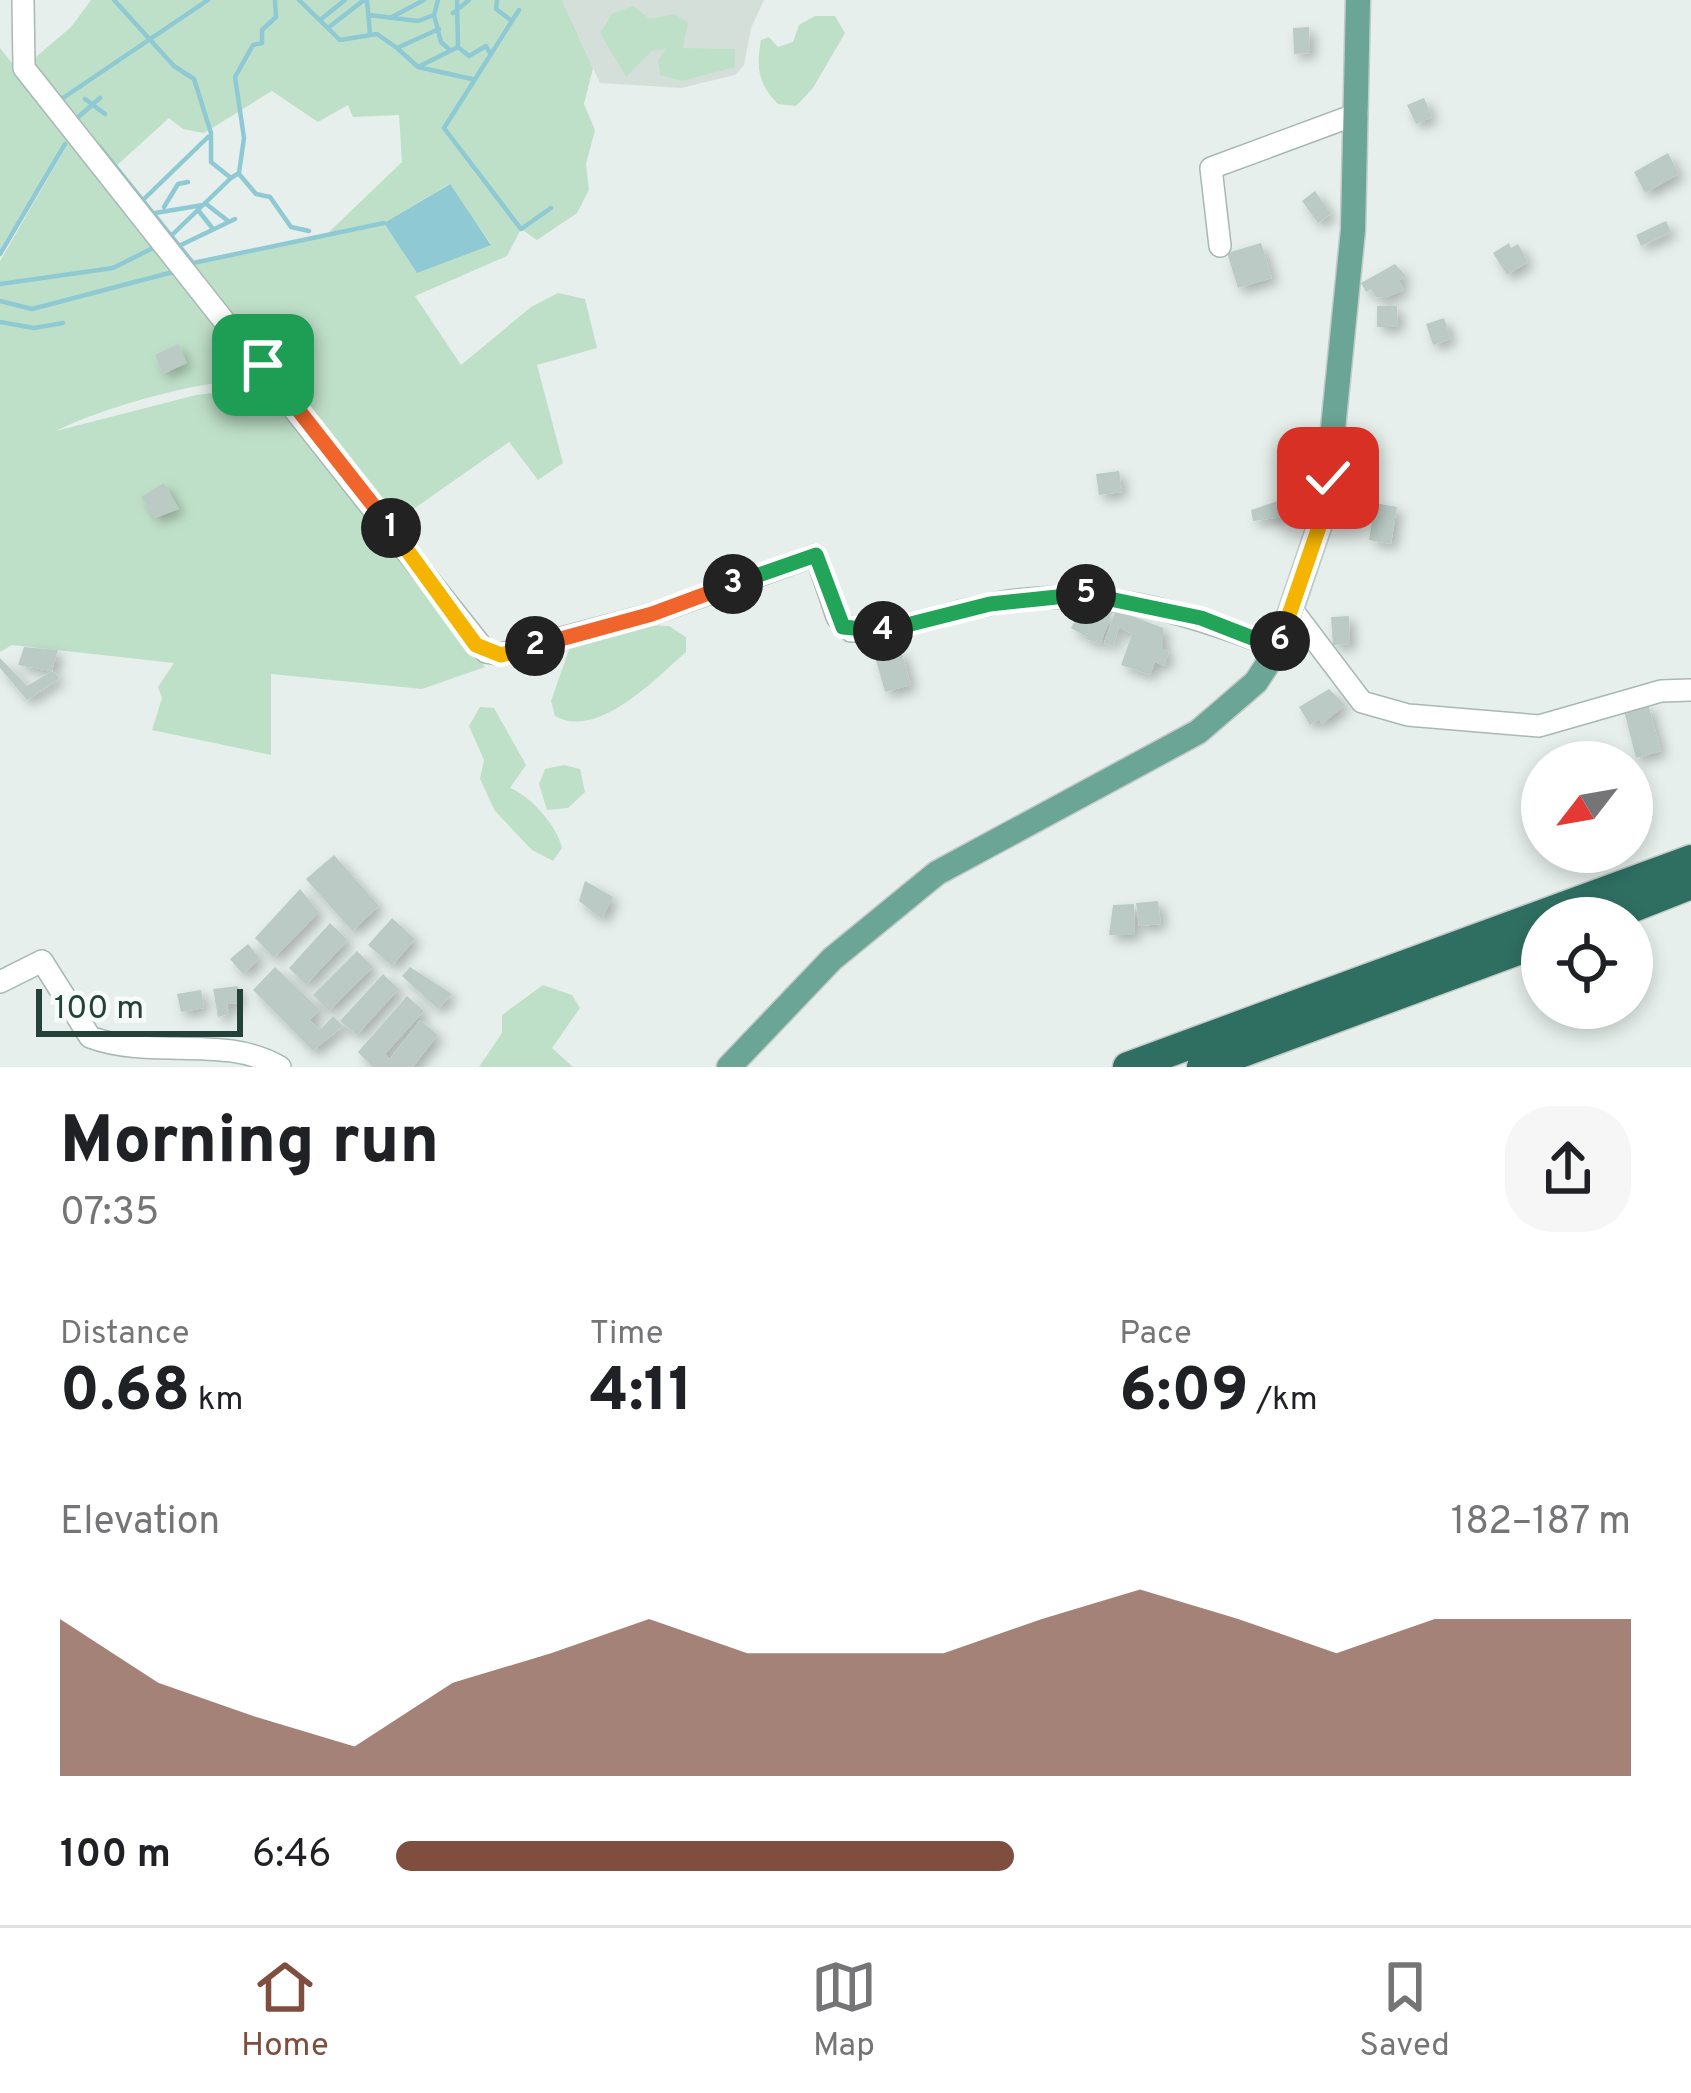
<!DOCTYPE html>
<html lang="en">
<head>
<meta charset="utf-8">
<style>
  body { margin:0; font-family:Overpass,sans-serif; background:#f6f6f6; color:#202124; height:100vh; display:flex; flex-direction:column; font-size:45px; white-space:nowrap }
  * { box-sizing:border-box; margin:0 }
  p { font-size:39px; color:#757577 }
  .icon { flex:none; width:66px; height:66px; fill:none; stroke:currentColor; stroke-width:2; stroke-linecap:round; stroke-linejoin:round }
  .map { position:relative; height:1067px; overflow:hidden }
  .details { display:flex; flex-direction:column; background:#fff; flex:1 }
  .details>* { flex:none }
  .needle { width:78px; rotate:239deg }
  .tools { position:absolute; left:1521px; top:741px; display:grid; gap:24px }
  .tools a { display:grid; place-items:center; width:132px; height:132px; border-radius:50%; background:#fff; box-shadow:0 6px 18px #0003; font-size:60px }
  .scale { position:absolute; left:36px; bottom:30px; width:207px; box-sizing:border-box; padding-left:12px; border:6px solid #24423a; border-top:0; font-size:33px; line-height:42px; white-space:nowrap; color:#24423a; -webkit-text-stroke:9px #f7fbf9; paint-order:stroke }
  .pin { position:absolute; display:grid; place-items:center; width:102px; height:102px; color:#fff; margin:-51px; border-radius:24px; box-shadow:0 6px 18px #0006 }
  .km { position:absolute; width:60px; height:60px; margin:-30px; border-radius:50%; background:#222; color:#fff; font-size:33px; line-height:60px; text-align:center }
  .round { display:grid; place-items:center; flex:none; width:126px; height:126px; border-radius:48px; background:#f6f6f6 }
  .head { display:flex; align-items:center; justify-content:space-between; height:204px; padding:0 60px }
  h1 { font-size:66px; font-weight:800; line-height:90px }
  .figures { display:grid; grid-template-columns:repeat(3,1fr); gap:18px; height:204px; padding:12px 60px }
  .figures div { display:grid; align-content:center }
  .figures b { font-size:60px; font-weight:800 }
  .figures small { font-size:33px; font-weight:400 }
  .figures p { font-size:33px }
  .chart { height:336px; padding:24px 60px }
  .chart p { display:flex; justify-content:space-between }
  .chart svg { width:100%; height:216px; margin-top:12px; fill:#7f4e3f; opacity:.7 }
  ul { padding:0 60px; list-style:none; font-size:39px }
  li { display:grid; grid-template-columns:192px 144px 1fr; align-items:center; height:90px }
  li i { height:30px; border-radius:15px; background:#7f4e3f }
  .dock { display:flex; justify-content:space-around; align-items:center; height:168px; border-top:3px solid #e0e0e0; background:#fff; font-size:33px; color:#757577 }
  .dock a { display:grid; justify-items:center; gap:6px }
  .dock .on { color:#7f4e3f }
  .map>svg:first-child { display:block }
  .built { fill:#d4dfda }
  .green { fill:#bfe0c8; fill-rule:evenodd }
  .water { fill:#8ec9d4 }
  .lines { fill:none; stroke-linecap:round; stroke-linejoin:round }
  .stream { stroke:#8ec9d4; stroke-width:4.5 }
  .building { fill:#bbcac4; filter:url(#shadow) }
  .minor-casing { stroke:#a8b8b2; stroke-width:24 }
  .major-casing { stroke:#c2cac8; stroke-width:27 }
  .highway-casing { stroke:#c2cac8; stroke-width:33 }
  .minor { stroke:#fff; stroke-width:21 }
  .major { stroke:#6aa596; stroke-width:24 }
  .highway { stroke:#2f6f62; stroke-width:30 }
  .split-1-casing { stroke:#fff; stroke-width:24 }
  .split-2-casing { stroke:#fff; stroke-width:24 }
  .split-3-casing { stroke:#fff; stroke-width:24 }
  .split-4-casing { stroke:#fff; stroke-width:24 }
  .split-5-casing { stroke:#fff; stroke-width:24 }
  .split-6-casing { stroke:#fff; stroke-width:24 }
  .split-7-casing { stroke:#fff; stroke-width:24 }
  .split-1 { stroke:#f0652b; stroke-width:15 }
  .split-2 { stroke:#f5b400; stroke-width:15 }
  .split-3 { stroke:#f0652b; stroke-width:15 }
  .split-4 { stroke:#22a559; stroke-width:15 }
  .split-5 { stroke:#22a559; stroke-width:15 }
  .split-6 { stroke:#22a559; stroke-width:15 }
  .split-7 { stroke:#f5b400; stroke-width:15 }
</style>
</head>
<body>
<div class="map">
<svg width="1691" height="1067" viewBox="0 0 1691 1067">
  <defs>
    <filter id="shadow"><feDropShadow dx="5.5" dy="5.5" stdDeviation="6" flood-color="#0004"/></filter>
  </defs>
  <rect width="100%" height="100%" fill="#e6efeb"/>
  <path class="built" d="M562,0H764L751,28L744,65L735,75L681,88L600,83Z"/>
  <path class="green" d="M91,0H562L593,68L584,104L595,130L586,164L589,190L577,213L537,240L521,229L507,256L415,296L461,365L531,307L558,293L585,299L597,348L537,365L563,463L538,480L509,442L395,522L191,265L328,233L402,162L399,115L353,117L348,105L318,122L272,91L204,133L183,129L169,118L114,168L30,62L71,27ZM449,184L491,244L384,223Z
    M633,6L650,19L674,14L688,22L683,48L735,49V67L682,81L660,75L658,60L666,49L652,51L626,77L600,33L613,13Z
    M815,16H835L845,33L813,88L796,106L778,104C758,83 756,69 761,40L769,37L778,47L793,42L799,25Z
    M0,48L265,381C218,374 101,408 56,431L196,395L270,386L485,667L422,689L271,674V755L152,730L162,698L158,687L174,663L12,645L0,652V261L66,147L64,143L0,249Z
    M641,625L669,626L686,637V652C655,679 598,740 555,716L551,701L570,647Z
    M480,707L494,708L526,765L510,788C531,796 558,827 562,848L553,861L532,850L495,811L480,779L484,760L469,726Z
    M564,765L580,769L585,792L568,808L547,810L539,784L545,769Z
    M543,985L572,995L580,1008L552,1048L573,1067H479L502,1033V1015Z"/>
  <path class="water" d="M450,184L491,245L417,273L384,223Z"/>
  <g class="lines">
    <path class="stream" d="M114,0L174,66L194,79L211,133V162L231,178L239,173L244,138L235,77L253,45L262,43V30L276,17L275,0
      M299,0L340,40L377,34L397,48L439,29
      M367,0L370,34
      M457,0L458,47
      M497,0L496,9L512,21
      M519,10L444,128L521,229L551,208
      M453,13L469,0
      M369,15L418,21L434,15L441,42L450,50
      M434,15L438,0
      M390,18L424,0
      M320,20L345,0
      M328,28L364,0
      M397,48L418,67L458,47L469,56L486,46L490,53
      M418,67L472,79
      M85,99L105,114
      M60,100L208,0
      M76,119L100,98
      M99,146L193,263L384,223
      M239,174L256,194L270,197L291,227L309,231
      M144,199L208,137
      M205,203L228,221
      M164,207L178,184L188,182
      M198,210L213,229
      M155,213L203,205
      M172,235L231,178
      M181,245L235,219
      M0,254L65,144
      M0,284L113,268L157,246
      M0,301L32,309L173,272
      M0,322L34,328L63,323"/>
  </g>
  <path class="building" d="M1309,27L1310,53L1294,54L1293,28Z
    M1424,98L1432,117L1416,124L1407,105Z
    M1668,153L1679,174L1645,193L1634,172Z
    M1315,191L1331,214L1318,223L1302,201Z
    M1666,221L1671,232L1641,246L1636,235Z
    M1261,243L1272,278L1238,288L1227,253Z
    M1509,243L1511,248L1518,244L1528,262L1507,275L1493,253Z
    M1395,264L1406,276L1399,280L1404,290L1385,298L1376,297L1371,289L1366,292L1361,283Z
    M1377,306H1397L1398,327H1377Z
    M1444,318L1451,339L1433,345L1426,324Z
    M178,344L187,363L163,374L155,355Z
    M1119,471L1122,492L1099,495L1096,474Z
    M164,483L179,509L155,518L141,497Z
    M1281,500L1283,517L1253,521L1251,510Z
    M1375,503L1397,507L1391,544L1369,540Z
    M1085,601L1100,609L1096,616L1101,618L1104,610L1112,613L1100,644L1086,639L1092,622L1085,636L1071,628Z
    M1116,610L1163,628V649L1169,652L1164,666L1155,662L1150,675L1121,665L1132,634L1119,627L1113,646L1104,643Z
    M1349,616L1350,644L1333,645L1331,617Z
    M24,647L58,650L52,671L18,665Z
    M901,650L911,685L885,692L875,657Z
    M0,658L27,686L52,671L60,678L27,700L0,668Z
    M1329,689L1345,705L1322,724L1319,719L1310,725L1299,707Z
    M1648,704L1661,751L1636,758L1624,711Z
    M334,855L379,906L352,931L306,879Z
    M585,881L613,897L602,919L579,901Z
    M300,889L319,912L274,958L255,938Z
    M1158,901L1161,924L1139,926L1136,903Z
    M1134,904L1135,935H1109L1113,905Z
    M392,918L415,939L392,966L368,945Z
    M330,923L348,940L306,985L289,968Z
    M248,944L260,958L243,974L230,959Z
    M357,951L373,967L329,1011L313,995Z
    M275,967L320,1010L310,1020L320,1030L333,1016L343,1026L313,1051L253,990Z
    M410,967L452,994L438,1009L402,976Z
    M383,974L399,989L357,1035L340,1021Z
    M238,986L240,1003L227,1004L229,1014L218,1017L213,989Z
    M201,990L204,1008L181,1012L177,994Z
    M407,996L424,1011L385,1054L390,1059L420,1020L438,1035L413,1067H372L358,1052Z"/>
  <g class="lines">
    <defs>
      <path id="minor" d="M23,0L24,68L486,652L501,654L652,614L816,555L837,617L851,631C903,631 947,612 997,603C1099,585 1183,611 1278,648
        M1220,246L1211,168L1357,114
        M1293,611L1362,702L1408,715L1539,726L1661,691L1691,690
        M0,982L42,961L90,1037C151,1060 224,1034 280,1067"/>
      <path id="major" d="M729,1067L832,959L937,873L1198,732L1256,682L1278,648L1319,527L1328,478L1353,230L1358,0"/>
      <path id="highway" d="M1605,918L1691,884
        M1128,1067L1691,860
        M1202,1067L1542,941"/>
    </defs>
    <use href="#minor" class="minor-casing"/>
    <use href="#major" class="major-casing"/>
    <use href="#highway" class="highway-casing"/>
    <use href="#minor" class="minor"/>
    <use href="#major" class="major"/>
    <use href="#highway" class="highway"/>
  </g>
  <g class="lines">
    <defs>
      <path id="split-1" d="M263,365L391,528"/>
      <path id="split-2" d="M391,528L476,645L501,655L535,646"/>
      <path id="split-3" d="M535,646L652,614L733,584"/>
      <path id="split-4" d="M733,584L816,555L843,627L883,631"/>
      <path id="split-5" d="M883,631L990,604L1086,594"/>
      <path id="split-6" d="M1086,594L1201,618L1278,648L1280,641"/>
      <path id="split-7" d="M1280,641L1319,527L1328,478"/>
    </defs>
    <use href="#split-1" class="split-1-casing"/>
    <use href="#split-2" class="split-2-casing"/>
    <use href="#split-3" class="split-3-casing"/>
    <use href="#split-4" class="split-4-casing"/>
    <use href="#split-5" class="split-5-casing"/>
    <use href="#split-6" class="split-6-casing"/>
    <use href="#split-7" class="split-7-casing"/>
    <use href="#split-1" class="split-1"/>
    <use href="#split-2" class="split-2"/>
    <use href="#split-3" class="split-3"/>
    <use href="#split-4" class="split-4"/>
    <use href="#split-5" class="split-5"/>
    <use href="#split-6" class="split-6"/>
    <use href="#split-7" class="split-7"/>
  </g>
</svg>
<div class="tools">
<a><svg class="needle" viewBox="-14 -14 28 28"><path d="M0-13l5 13h-10z" fill="#e53935"/><path d="M0 13l5-13h-10z" fill="#757577"/></svg></a>
<a><svg class="icon" aria-label="locate" viewBox="0 0 24 24"><circle cx="12" cy="12" r="6"/><path d="M12 2v4M12 18v4M2 12h4M18 12h4"/></svg></a>
</div>
<div class="scale">100 m</div>
<div class="pin" style="left:263px;top:365px;background:#1e9e55"><svg class="icon" aria-label="arrive" viewBox="0 0 24 24"><path d="M6 21V4h12l-3 4 3 4H6"/></svg></div>
<div class="pin" style="left:1328px;top:478px;background:#d93025"><svg class="icon" aria-label="check" viewBox="0 0 24 24"><path d="M5 12l5 5 9-10"/></svg></div>
<b class="km" style="left:391px;top:528px">1</b>
<b class="km" style="left:535px;top:646px">2</b>
<b class="km" style="left:733px;top:584px">3</b>
<b class="km" style="left:883px;top:631px">4</b>
<b class="km" style="left:1086px;top:594px">5</b>
<b class="km" style="left:1280px;top:641px">6</b>
</div>
<section class="details">
<div class="head"><div><h1>Morning run</h1><p>07:35</p></div><a class="round"><svg class="icon" aria-label="share" viewBox="0 0 24 24"><path d="M12 15V3M7 8l5-5 5 5M5 13v7h14v-7"/></svg></a></div>
<div class="figures">
<div><p>Distance</p><b>0.68<small> km</small></b></div>
<div><p>Time</p><b>4:11</b></div>
<div><p>Pace</p><b>6:09<small> /km</small></b></div>
</div>
<div class="chart"><p><span>Elevation</span>182–187 m</p>
<svg viewBox="0 0 160 44" preserveAspectRatio="none"><path d="M0 44V12L10 25L20 32L30 38L40 25L50 19L60 12L70 19L80 19L90 19L100 12L110 6L120 12L130 19L140 12L150 12L160 12V44z"/></svg>
</div>
<ul>
<li><b>100 m</b>6:46<i style="width:50%"></i></li>
</ul>
</section>
<nav class="dock">
<a class="on"><svg class="icon" aria-label="home" viewBox="0 0 24 24"><path d="M3 11l9-7 9 7M6 9v11h12V9"/></svg>Home</a>
<a><svg class="icon" aria-label="map" viewBox="0 0 24 24"><path d="M3 6l6-2 6 2 6-2v14l-6 2-6-2-6 2zM9 4v14M15 6v14"/></svg>Map</a>
<a><svg class="icon" aria-label="saved" viewBox="0 0 24 24"><path d="M7 4h10v16l-5-4-5 4z"/></svg>Saved</a>
</nav>
</body>
</html>
